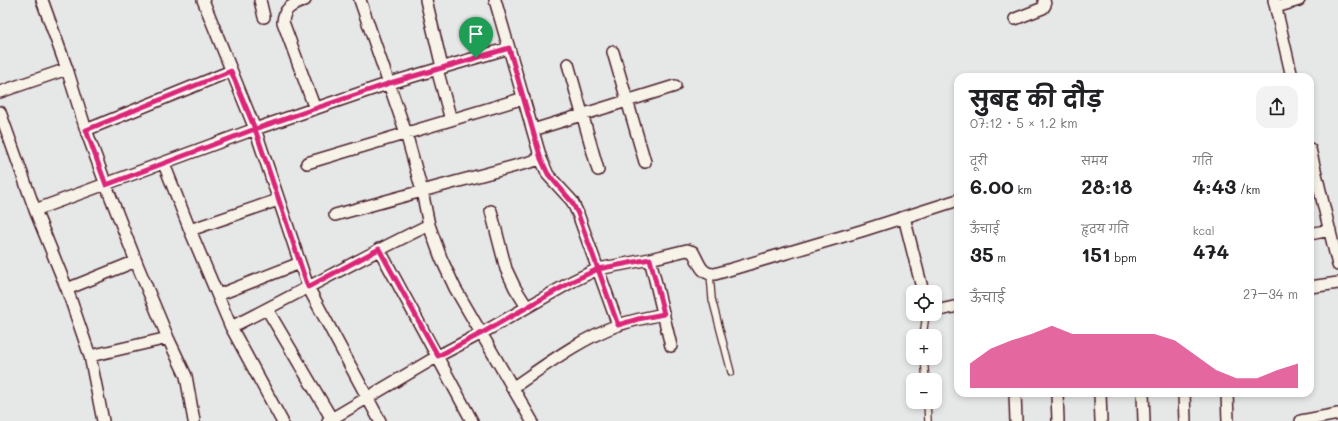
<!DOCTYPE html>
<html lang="hi">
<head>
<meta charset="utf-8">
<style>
  body { margin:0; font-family:Mali,"Playpen Sans Deva",sans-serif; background:#f2f2f2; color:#202124; height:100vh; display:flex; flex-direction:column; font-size:15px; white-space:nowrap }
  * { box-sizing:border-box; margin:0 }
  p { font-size:13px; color:#757577 }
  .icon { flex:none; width:22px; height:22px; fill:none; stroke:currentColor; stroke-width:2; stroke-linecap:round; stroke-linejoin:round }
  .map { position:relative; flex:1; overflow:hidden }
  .panel { position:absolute; left:954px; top:73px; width:360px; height:324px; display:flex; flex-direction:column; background:#fff; border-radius:12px; box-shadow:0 2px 6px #0003 }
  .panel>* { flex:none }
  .controls { position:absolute; left:906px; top:285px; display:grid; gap:8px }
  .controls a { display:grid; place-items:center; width:36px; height:36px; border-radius:8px; background:#fff; box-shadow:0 2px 6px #0003; font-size:20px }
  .pin { position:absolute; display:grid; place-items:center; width:34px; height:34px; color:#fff; margin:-41px -17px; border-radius:50% 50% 50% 0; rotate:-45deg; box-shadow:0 0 4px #0007 }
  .pin .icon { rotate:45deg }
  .round { display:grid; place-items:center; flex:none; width:42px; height:42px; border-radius:12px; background:#f2f2f2 }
  .headline { display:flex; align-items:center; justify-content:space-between; height:68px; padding:0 16px }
  h1 { font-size:22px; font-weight:700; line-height:30px }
  .stats { display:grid; grid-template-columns:repeat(3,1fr); gap:6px; height:68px; padding:4px 16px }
  .stats div { display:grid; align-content:center }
  .stats b { font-size:20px; font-weight:700 }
  .stats small { font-size:11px; font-weight:400 }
  .stats p { font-size:11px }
  .chart { height:112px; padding:8px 16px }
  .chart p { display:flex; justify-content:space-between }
  .chart svg { width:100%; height:72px; margin-top:4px; fill:#db2777; opacity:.7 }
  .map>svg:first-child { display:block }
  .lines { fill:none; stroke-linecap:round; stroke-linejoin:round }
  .service-casing { stroke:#4a1f2b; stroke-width:8 }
  .minor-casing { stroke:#4a1f2b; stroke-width:14 }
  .service { stroke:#f7f3e8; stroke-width:5.5 }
  .minor { stroke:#f7f3e8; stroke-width:11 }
  .route-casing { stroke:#fff; stroke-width:8 }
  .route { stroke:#db2777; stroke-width:5 }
</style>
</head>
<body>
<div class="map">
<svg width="1338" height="421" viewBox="0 0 1338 421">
  <rect width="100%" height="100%" fill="#e6e7e7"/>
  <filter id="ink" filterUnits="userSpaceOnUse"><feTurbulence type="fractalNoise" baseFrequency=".025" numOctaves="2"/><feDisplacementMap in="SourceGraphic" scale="8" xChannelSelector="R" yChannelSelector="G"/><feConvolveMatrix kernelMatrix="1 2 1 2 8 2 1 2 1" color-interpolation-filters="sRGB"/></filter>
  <g filter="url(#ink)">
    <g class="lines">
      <defs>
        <path id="service" d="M710,274L712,299L731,372
          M923,336L926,314
          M924,358L926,380
          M927,402L928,421"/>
        <path id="minor" d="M42,0L67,69L86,130L106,185L139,269L168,338L186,376L194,421
          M203,0L255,129L308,287L380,421
          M260,0L264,17
          M305,0C293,5 284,7 283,22L315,109
          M426,0L442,67
          M495,0L541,159L548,175L572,201L578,214L618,325
          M1274,0L1292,77
          M1276,7L1299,0
          M1015,19L1043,8L1045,5L1044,0
          M613,52L645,162
          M568,64L598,170
          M437,69L451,120
          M0,92L67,69
          M0,112L35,210
          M86,130L231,71
          M533,130L675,86
          M1310,149L1338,265
          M307,163L524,98
          M164,164L190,230L231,327L282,421
          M491,211L506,269L515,288L527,307
          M335,215L422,191L406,133L360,0
          M904,217L923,292
          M429,225L422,191L541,159
          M190,230L278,200
          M1310,234L1330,230
          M379,249L472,421
          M650,259L671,346
          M1310,287L1338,283
          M67,289L136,261
          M218,295L300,263
          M267,309L333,421
          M935,309L940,310L958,306
          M231,327C298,294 362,257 429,225L441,258L455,288L532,421
          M90,356L168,338
          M512,388C546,365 580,339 618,325C633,320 649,317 664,314
          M1015,393L1016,421
          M1057,393L1058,421
          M1100,393L1101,421
          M1143,393L1144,421
          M1184,393L1185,421
          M1227,393L1228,421
          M103,421L90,356L67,289L35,210L255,129L390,83L509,48
          M328,421L438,356L482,333L573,281L598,269L650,259L687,250L693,252C699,262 701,275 715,274L861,231L958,200
          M1301,421L1338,414"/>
      </defs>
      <use href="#service" class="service-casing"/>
      <use href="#minor" class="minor-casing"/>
      <use href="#service" class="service"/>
      <use href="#minor" class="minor"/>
    </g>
  </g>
  <g class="lines" filter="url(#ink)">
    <defs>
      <path id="route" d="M476,58L390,83L255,129L106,185L86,130L231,71L255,129L308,287L379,249L438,356L482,333L573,281L598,269L618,325L638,319L664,314L650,259L598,269L578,214L572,202L548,174L541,159L509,48L476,58"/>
    </defs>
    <use href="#route" class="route-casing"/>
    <use href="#route" class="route"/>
  </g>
</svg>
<div class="controls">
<a><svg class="icon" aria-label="locate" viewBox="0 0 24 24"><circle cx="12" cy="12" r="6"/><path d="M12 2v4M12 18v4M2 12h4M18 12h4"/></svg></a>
<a>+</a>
<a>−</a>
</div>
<div class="pin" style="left:476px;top:58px;background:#1e9e55"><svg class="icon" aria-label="arrive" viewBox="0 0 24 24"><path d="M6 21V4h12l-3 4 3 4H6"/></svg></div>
<section class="panel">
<div class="headline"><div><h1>सुबह की दौड़</h1><p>07:12 · 5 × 1.2 km</p></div><a class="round"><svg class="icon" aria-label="share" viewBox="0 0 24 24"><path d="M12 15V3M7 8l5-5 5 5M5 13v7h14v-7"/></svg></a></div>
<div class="stats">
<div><p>दूरी</p><b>6.00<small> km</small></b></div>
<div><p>समय</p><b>28:18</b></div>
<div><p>गति</p><b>4:43<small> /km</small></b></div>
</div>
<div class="stats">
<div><p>ऊँचाई</p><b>35<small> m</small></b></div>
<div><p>हृदय गति</p><b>151<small> bpm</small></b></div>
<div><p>kcal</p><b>474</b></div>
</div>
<div class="chart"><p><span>ऊँचाई</span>27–34 m</p>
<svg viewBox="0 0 160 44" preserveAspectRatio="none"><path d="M0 44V29L10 20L20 15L30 11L40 6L50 11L60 11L70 11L80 11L90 11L100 15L110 24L120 33L130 38L140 38L150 33L160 29V44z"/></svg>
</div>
</section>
</div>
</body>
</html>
